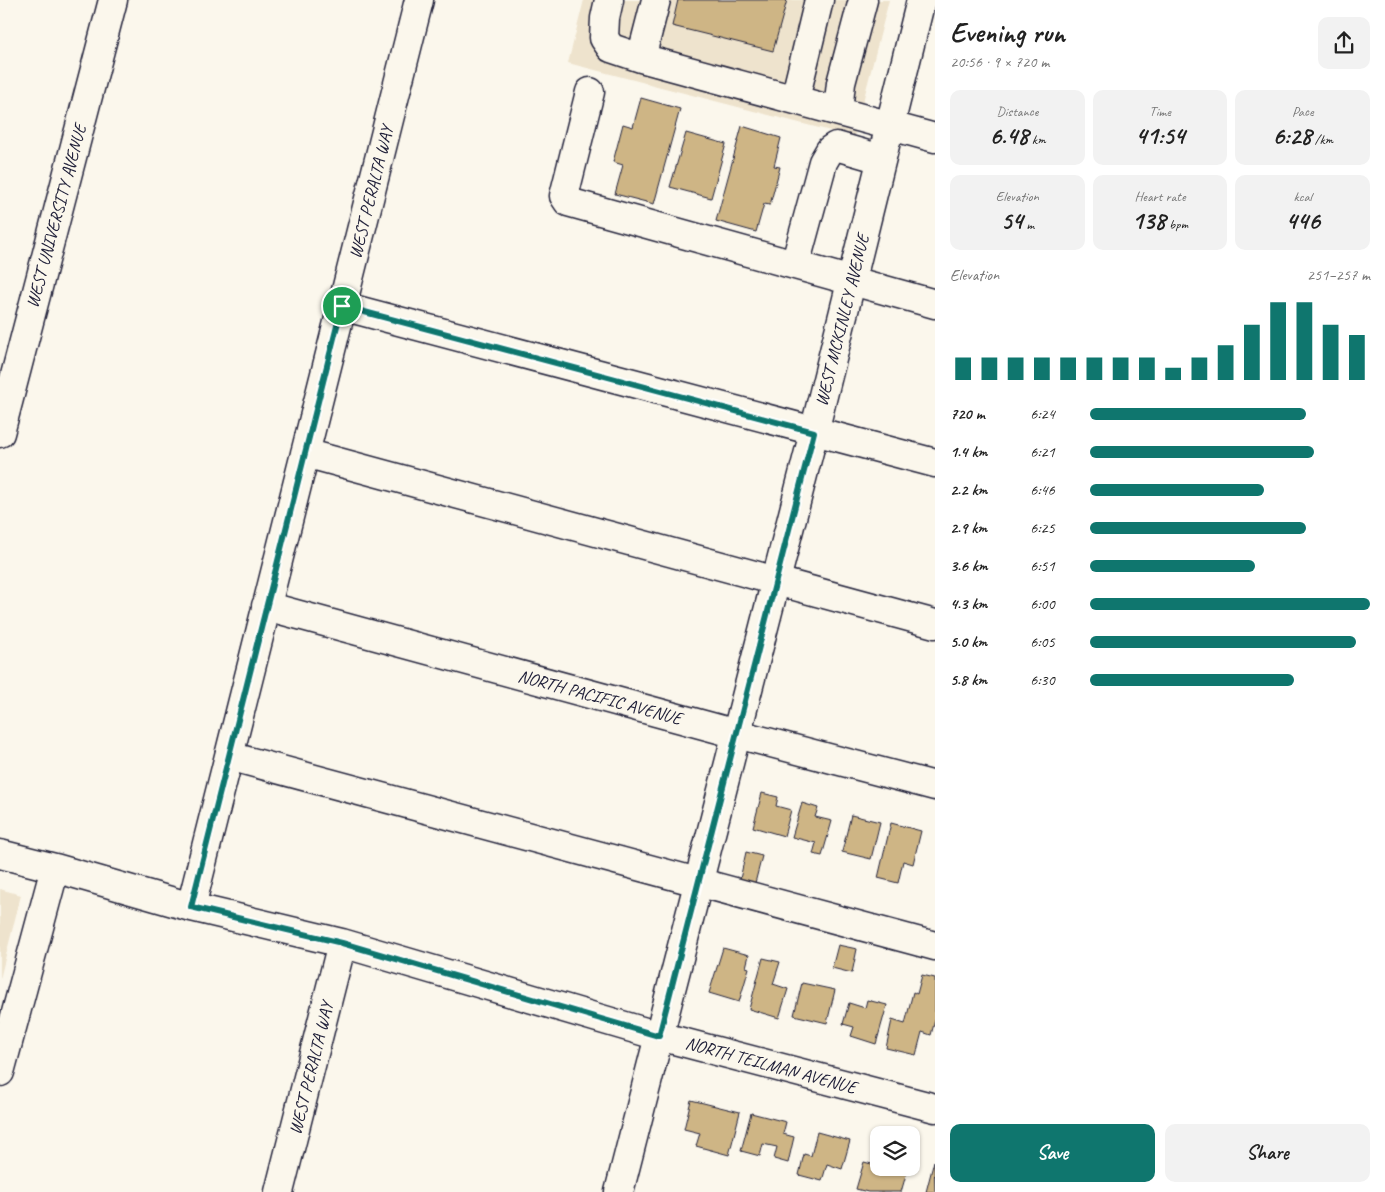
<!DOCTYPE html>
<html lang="en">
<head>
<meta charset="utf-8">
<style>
  body { margin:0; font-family:Caveat,sans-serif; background:#f2f2f2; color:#222; height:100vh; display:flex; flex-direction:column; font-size:19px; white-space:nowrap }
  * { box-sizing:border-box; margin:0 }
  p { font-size:16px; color:#767676 }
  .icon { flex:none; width:28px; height:28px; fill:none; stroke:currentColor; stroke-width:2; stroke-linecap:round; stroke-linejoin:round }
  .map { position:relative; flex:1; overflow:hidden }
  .panel { display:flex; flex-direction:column; background:#fff; width:450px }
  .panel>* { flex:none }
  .buttons { position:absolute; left:870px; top:1126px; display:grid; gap:10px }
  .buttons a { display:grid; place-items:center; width:50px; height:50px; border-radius:10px; background:#fff; box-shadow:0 1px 4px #0004; font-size:25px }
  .pin { position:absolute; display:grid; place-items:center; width:42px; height:42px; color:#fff; margin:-21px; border:2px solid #fff; border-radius:50%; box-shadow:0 1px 5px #0007 }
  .round { display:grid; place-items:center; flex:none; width:52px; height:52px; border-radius:10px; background:#f2f2f2 }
  .overview { display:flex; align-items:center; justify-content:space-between; height:85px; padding:0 15px }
  h1 { font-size:28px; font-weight:700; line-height:38px }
  .figures { display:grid; grid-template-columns:repeat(3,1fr); gap:8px; height:85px; padding:5px 15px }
  .figures div { display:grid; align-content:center; border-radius:10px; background:#f2f2f2; text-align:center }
  .figures b { font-size:25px; font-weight:700 }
  .figures small { font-size:14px; font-weight:400 }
  .figures p { font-size:14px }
  .chart { height:140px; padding:10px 15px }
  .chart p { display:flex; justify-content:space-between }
  .chart svg { width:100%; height:90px; margin-top:5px; stroke:#0f766e; stroke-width:6 }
  .primary-button { display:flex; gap:10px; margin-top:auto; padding:10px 15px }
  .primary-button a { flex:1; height:58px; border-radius:10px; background:#0f766e; color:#fff; font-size:20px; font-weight:700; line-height:58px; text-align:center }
  .primary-button a+a { background:#f2f2f2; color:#222 }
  ul { padding:0 15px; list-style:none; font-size:16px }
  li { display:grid; grid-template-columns:80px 60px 1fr; align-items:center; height:38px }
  li i { height:12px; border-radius:6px; background:#0f766e }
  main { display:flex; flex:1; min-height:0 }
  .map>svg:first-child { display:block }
  .built { fill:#eee3cd }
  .building { fill:#ceb585; stroke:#22223b }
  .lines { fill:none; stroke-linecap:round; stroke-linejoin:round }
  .minor-casing { stroke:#22223b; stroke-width:31 }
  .major-casing { stroke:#22223b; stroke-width:31 }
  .minor { stroke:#fbf7ec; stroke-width:28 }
  .major { stroke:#fbf7ec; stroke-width:28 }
  .route-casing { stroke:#fff; stroke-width:10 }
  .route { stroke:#0f766e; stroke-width:6 }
  .labels { text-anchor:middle; stroke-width:4.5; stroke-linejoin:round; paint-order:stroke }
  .street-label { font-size:18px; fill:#22223b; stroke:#fbf7ec }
</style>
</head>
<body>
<main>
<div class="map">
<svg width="935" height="1192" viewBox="0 0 935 1192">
  <rect width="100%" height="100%" fill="#fbf7ec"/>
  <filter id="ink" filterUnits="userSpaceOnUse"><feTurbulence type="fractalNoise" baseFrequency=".02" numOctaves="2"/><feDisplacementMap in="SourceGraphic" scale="10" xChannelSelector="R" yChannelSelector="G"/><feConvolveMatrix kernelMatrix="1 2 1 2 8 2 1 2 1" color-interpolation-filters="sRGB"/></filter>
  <g filter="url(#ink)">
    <path class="built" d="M584,0H889L854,137L568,63Z
      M0,889L21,895L0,979Z"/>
    <path class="building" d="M678,0H787L773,51L672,26Z
      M641,98L680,109L654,204L615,194L623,165L613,162L623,124L633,127Z
      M742,126L781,138L774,166L780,167L770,205L764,204L756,232L716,221Z
      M686,133L726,144L711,198L670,187Z
      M762,793L778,797L776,806L791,810L784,836L753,827Z
      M802,803L818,808L815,817L832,821L822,856L813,854L816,843L792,837Z
      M851,815L880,822L871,859L842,852Z
      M891,823L921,831L913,864L903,861L898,883L878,878Z
      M746,852L762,856L755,883L740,879Z
      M838,945L857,949L852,973L832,968Z
      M723,948L749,955L746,967L749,968L739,1002L709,993Z
      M763,958L780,962L773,984L788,989L779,1018L749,1009Z
      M922,975L935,978V1020L931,1035L922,1032L916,1055L886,1048L892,1020L905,1024L913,992L917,994Z
      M802,983L835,990L827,1023L794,1015Z
      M867,1000L887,1005L876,1044L851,1036L854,1027L843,1024L849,1003L865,1008Z
      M691,1100L740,1112L729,1155L696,1146L700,1133L684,1129Z
      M751,1113L786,1122L783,1134L794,1137L788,1163L774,1159L777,1147L763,1144L760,1156L741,1151Z
      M817,1132L850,1141L842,1169L827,1164L822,1181L799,1175L804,1154L811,1156Z
      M934,1161L935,1192H926Z
      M864,1162L894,1170L895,1168H908L901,1192H868L856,1189Z"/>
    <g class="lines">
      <defs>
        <path id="minor" d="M609,0L605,18L604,38L611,48L641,58L935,138
          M641,58L656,0
          M590,92L564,196L568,202L935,304
          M795,99L819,0
          M838,111L841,83L863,0
          M795,265L823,162L830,150L836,146L881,159
          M342,306L935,463
          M0,433L113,0
          M305,453L935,624
          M266,606L737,734L935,786
          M229,756L935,946
          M0,854L55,868L191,907L342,943L659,1036L935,1108
          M191,907L419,0
          M0,1072L55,868
          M279,1192L342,943"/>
        <path id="major" d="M619,1192L814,432L921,0"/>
      </defs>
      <use href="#minor" class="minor-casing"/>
      <use href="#major" class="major-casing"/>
      <use href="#minor" class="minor"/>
      <use href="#major" class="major"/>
    </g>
  </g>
  <g class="lines" filter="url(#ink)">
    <defs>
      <path id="route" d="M342,306L814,432L659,1036L342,943L191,907Z"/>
    </defs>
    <use href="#route" class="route-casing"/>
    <use href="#route" class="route"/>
  </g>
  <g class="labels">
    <g class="street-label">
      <text transform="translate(371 192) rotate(-76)" y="6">WEST PERALTA WAY</text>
      <text transform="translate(56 216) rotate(-75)" y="6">WEST UNIVERSITY AVENUE</text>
      <text transform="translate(842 320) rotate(-76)" y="6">WEST MCKINLEY AVENUE</text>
      <text transform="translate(600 697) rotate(15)" y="6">NORTH PACIFIC AVENUE</text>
      <text transform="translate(771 1065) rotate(15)" y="6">NORTH TEILMAN AVENUE</text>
      <text transform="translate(311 1068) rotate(-76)" y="6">WEST PERALTA WAY</text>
    </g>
  </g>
</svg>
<div class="buttons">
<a><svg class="icon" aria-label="layers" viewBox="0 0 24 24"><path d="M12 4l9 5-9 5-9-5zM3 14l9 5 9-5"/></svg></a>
</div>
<div class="pin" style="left:342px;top:306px;background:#1e9e55"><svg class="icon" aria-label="arrive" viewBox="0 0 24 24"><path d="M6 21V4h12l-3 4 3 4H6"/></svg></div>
</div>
<section class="panel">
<div class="overview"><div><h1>Evening run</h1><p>20:56 · 9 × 720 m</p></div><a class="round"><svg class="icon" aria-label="share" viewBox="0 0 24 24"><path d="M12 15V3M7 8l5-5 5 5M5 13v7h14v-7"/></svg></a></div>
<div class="figures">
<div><p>Distance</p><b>6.48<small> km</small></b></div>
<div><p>Time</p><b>41:54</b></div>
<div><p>Pace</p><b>6:28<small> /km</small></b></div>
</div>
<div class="figures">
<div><p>Elevation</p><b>54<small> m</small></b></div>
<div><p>Heart rate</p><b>138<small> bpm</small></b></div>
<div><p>kcal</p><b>446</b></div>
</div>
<div class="chart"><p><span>Elevation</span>251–257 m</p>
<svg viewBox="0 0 160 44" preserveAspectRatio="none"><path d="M5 44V33M15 44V33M25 44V33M35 44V33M45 44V33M55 44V33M65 44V33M75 44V33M85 44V38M95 44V33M105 44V27M115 44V17M125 44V6M135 44V6M145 44V17M155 44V22"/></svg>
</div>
<ul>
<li><b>720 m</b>6:24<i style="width:77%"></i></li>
<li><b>1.4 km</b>6:21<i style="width:80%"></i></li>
<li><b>2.2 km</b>6:46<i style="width:62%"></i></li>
<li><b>2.9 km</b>6:25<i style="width:77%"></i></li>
<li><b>3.6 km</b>6:51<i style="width:59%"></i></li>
<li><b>4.3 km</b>6:00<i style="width:100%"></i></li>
<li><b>5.0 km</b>6:05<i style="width:95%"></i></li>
<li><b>5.8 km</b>6:30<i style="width:73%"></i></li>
</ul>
<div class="primary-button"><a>Save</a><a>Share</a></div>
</section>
</main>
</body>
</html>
